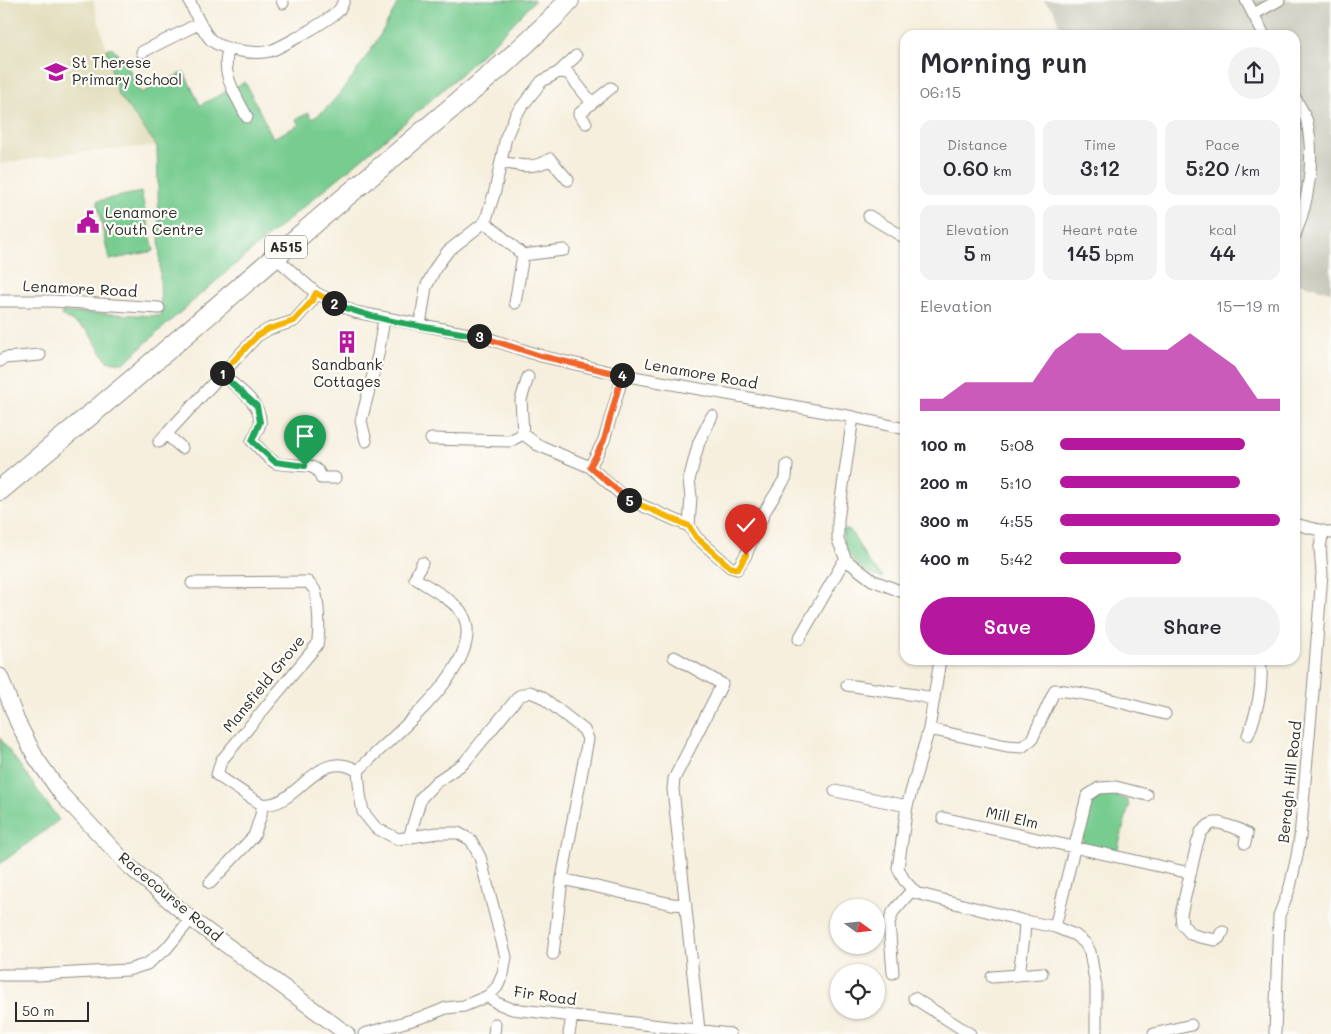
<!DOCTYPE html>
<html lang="en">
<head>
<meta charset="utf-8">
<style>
  body { margin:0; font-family:Mali,sans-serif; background:#f2f2f3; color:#2b2b33; height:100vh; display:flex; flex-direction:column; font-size:19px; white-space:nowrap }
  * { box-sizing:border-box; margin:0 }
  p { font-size:16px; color:#7c7c81 }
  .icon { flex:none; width:28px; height:28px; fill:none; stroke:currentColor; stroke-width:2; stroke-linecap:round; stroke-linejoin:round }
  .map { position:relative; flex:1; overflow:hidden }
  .details { position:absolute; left:900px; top:30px; width:400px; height:635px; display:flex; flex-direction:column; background:#fff; border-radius:15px; box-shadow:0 1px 4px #0004 }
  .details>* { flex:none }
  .needle { width:32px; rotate:105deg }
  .buttons { position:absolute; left:830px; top:899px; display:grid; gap:10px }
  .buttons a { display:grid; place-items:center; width:55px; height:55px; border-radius:50%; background:#fff; box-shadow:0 1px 4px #0004; font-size:25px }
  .scale { position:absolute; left:15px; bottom:12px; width:74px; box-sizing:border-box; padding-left:5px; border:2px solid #2b2b2b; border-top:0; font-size:14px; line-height:18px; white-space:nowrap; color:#2b2b2b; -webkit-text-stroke:4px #fdfcf7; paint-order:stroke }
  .pin { position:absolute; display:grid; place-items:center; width:42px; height:42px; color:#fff; margin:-51px -21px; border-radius:50% 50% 50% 0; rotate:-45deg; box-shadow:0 0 5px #0007 }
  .pin .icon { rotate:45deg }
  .km { position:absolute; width:25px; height:25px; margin:-12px; border-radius:50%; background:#222; color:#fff; font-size:14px; line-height:25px; text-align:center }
  .round { display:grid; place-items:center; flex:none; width:52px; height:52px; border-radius:26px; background:#f2f2f3 }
  .overview { display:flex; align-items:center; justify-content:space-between; height:85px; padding:0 20px }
  h1 { font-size:28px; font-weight:600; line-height:38px }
  .figures { display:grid; grid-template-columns:repeat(3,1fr); gap:8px; height:85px; padding:5px 20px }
  .figures div { display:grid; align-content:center; border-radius:12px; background:#f2f2f3; text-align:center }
  .figures b { font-size:21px; font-weight:600 }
  .figures small { font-size:14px; font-weight:400 }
  .figures p { font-size:14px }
  .chart { height:140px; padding:10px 20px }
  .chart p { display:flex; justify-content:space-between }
  .chart svg { width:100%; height:90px; margin-top:5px; fill:#b5179e; opacity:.7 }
  .cta { display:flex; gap:10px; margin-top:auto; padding:10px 20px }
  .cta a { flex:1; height:58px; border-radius:30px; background:#b5179e; color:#fff; font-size:20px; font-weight:600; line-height:58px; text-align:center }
  .cta a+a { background:#f2f2f3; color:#2b2b33 }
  ul { padding:0 20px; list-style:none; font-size:16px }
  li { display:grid; grid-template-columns:80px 60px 1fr; align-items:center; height:38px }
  li i { height:12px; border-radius:6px; background:#b5179e }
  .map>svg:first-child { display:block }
  .built { fill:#e1dcba }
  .industrial { fill:#c5c5b8 }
  .green { fill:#77cc90; stroke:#517c5e }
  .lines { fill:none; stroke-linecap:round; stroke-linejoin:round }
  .minor-casing { stroke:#908d84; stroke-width:13 }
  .tertiary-casing { stroke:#908d84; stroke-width:17 }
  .trunk-casing { stroke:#908d84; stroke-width:22 }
  .minor { stroke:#fff; stroke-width:11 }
  .tertiary { stroke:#fff; stroke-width:15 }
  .trunk { stroke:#fff; stroke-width:20 }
  .split-1-casing { stroke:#fff; stroke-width:10 }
  .split-2-casing { stroke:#fff; stroke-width:10 }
  .split-3-casing { stroke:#fff; stroke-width:10 }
  .split-4-casing { stroke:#fff; stroke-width:10 }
  .split-5-casing { stroke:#fff; stroke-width:10 }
  .split-6-casing { stroke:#fff; stroke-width:10 }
  .split-1 { stroke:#22a559; stroke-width:6 }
  .split-2 { stroke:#f5b400; stroke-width:6 }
  .split-3 { stroke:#22a559; stroke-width:6 }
  .split-4 { stroke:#f0652b; stroke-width:6 }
  .split-5 { stroke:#f0652b; stroke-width:6 }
  .split-6 { stroke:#f5b400; stroke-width:6 }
  .labels { text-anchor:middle; stroke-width:4.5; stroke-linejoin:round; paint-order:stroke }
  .shield { fill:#fdfcf7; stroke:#6a6a68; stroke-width:1 }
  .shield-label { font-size:14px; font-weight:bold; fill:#2b2b2b }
  .poi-label { font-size:15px; fill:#2b2b2b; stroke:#fdfcf7; text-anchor:start }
  .street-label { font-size:15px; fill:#2b2b2b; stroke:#fdfcf7 }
</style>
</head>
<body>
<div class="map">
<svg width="1331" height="1034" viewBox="0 0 1331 1034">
  <rect width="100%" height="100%" fill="#fdfcf7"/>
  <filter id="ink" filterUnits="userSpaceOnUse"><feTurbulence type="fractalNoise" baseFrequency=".02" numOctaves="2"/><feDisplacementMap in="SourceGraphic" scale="10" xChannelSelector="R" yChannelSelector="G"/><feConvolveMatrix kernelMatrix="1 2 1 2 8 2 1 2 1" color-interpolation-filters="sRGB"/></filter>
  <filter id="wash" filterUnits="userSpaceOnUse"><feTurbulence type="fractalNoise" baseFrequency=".0096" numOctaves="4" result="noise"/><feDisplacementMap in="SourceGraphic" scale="20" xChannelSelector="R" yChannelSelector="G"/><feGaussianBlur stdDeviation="1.12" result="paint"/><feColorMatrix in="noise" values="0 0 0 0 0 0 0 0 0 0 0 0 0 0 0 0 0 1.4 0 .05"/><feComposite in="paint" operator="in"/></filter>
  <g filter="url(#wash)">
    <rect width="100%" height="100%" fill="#f6efde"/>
    <path class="built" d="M0,0H93L118,94L157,146L72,153L0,164Z"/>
    <path class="industrial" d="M1043,0H1331V292L1295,282V35H1063L1053,9Z"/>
    <path class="green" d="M399,0H535C480,61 416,113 353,166C275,230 198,295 124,363L107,361L87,330L61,315L62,312L161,316L157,146L118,94L106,49L112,47L128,67L141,93L184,72L200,105L245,82L273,138L299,125L296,119L309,113L312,119C339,105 386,29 399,0Z
      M141,192L154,251L109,260L97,201Z
      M843,529L850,530L868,561L883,577C869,578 852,561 846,549C843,543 843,536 843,529Z
      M0,738L59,820L0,864Z
      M1110,794L1127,800L1129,805L1117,852L1088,846L1083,842C1082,835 1084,829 1086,822C1089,807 1092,796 1110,794Z"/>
  </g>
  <g filter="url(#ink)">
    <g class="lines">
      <defs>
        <path id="minor" d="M189,0C195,13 201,29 211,40C222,50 256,55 270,51C282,47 331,19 339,10C341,8 343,3 344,0
          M282,0L283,3
          M1246,0L1264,35
          M1254,14L1279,0
          M229,49C219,72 237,97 247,117
          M142,52L200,23
          M559,72L568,73L592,103L579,114L586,123
          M1295,98C1299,105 1305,114 1307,122C1315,159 1309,200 1295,235
          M592,103L611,88
          M501,162C519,165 534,170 550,159L568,180
          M869,216L905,238
          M485,222L523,255L515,303
          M523,255L564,250
          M275,257L316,293L355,312L484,337L541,356L623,375L853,417L905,429
          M0,301H53L159,308
          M420,325L426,287L436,267L448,251L485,222L495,191L506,137L516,114L542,81L559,72L576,56
          M0,361L5,358L40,355
          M221,374C235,386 262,403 260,423C259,429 255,435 252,441C259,447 267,459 276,463C289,468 318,459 321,478H335
          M623,375L604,440L590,467L625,498L689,526L696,537L730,567L737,569L746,555L765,511L786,477L787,465
          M853,417L838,520V540L846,560L872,580L905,593
          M166,434L182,448
          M523,434L521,400L528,377
          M431,439L510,441L523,434L538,445L590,467
          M366,441L361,421L378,355L384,319
          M159,442L257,336L269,329L294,321L311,302L316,293
          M1295,524L1331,533
          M689,526L691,497L689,480L699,442L712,416
          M192,583L308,582C310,585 314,588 315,591C319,604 320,633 317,645L221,761L217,775C223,779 258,803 262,804C298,809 316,745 358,771
          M799,639L842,564L846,560
          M674,657L722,684L674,779L673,789L699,1030
          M940,660L929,729L907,806L898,868L904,880L916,893L1025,921L1055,927L1075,935L1085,943L1090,952L1096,986V1034
          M847,685L922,696L933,700
          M929,729L1007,746L1022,747L1032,739L1055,690C1093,693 1129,705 1165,714
          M1248,735C1257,713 1264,684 1260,660
          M835,791L907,806
          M943,818L1190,873
          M409,838L421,798L436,782L464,763L519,696L530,692L542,697L584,730L588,739L562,879L553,954
          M562,879L672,904L686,905
          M210,883L254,836L261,815L262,804
          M1055,927L1087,796L1099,788L1116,787L1147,795
          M1223,932L1221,933L1219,938L1216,940L1200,937L1191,934L1182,924L1181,914L1197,844L1201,832L1209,825L1214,823H1220L1238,829L1247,834L1245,843
          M893,973L889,923L893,912L912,890
          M1019,974L1024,937L1025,921
          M0,975H38L128,970L147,964L166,949L191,919
          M992,977L1042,973
          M488,996L497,1003L512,1009L730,1034
          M914,998L970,1034
          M364,1034L429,1015L446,1008L464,1006L488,996L497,987L503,974L506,957L480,857L471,840L458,833H437L398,839L376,828L363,812L360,794L358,771C386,740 489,664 463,615C456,601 428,587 415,578L422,563
          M494,1034L495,1024
          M569,1034L572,1016
          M1154,1034L1191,1025
          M1275,1034L1279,916L1290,887L1297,856L1300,837L1313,692L1322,573L1320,547L1323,531"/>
        <path id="tertiary" d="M0,676L17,721L36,758L62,795L130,867L191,919L347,1034"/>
        <path id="trunk" d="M0,490L131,381L324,215L506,62L553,18L569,0"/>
      </defs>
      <use href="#minor" class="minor-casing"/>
      <use href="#tertiary" class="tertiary-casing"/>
      <use href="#trunk" class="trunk-casing"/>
      <use href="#minor" class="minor"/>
      <use href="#tertiary" class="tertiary"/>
      <use href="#trunk" class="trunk"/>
    </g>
  </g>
  <g class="lines" filter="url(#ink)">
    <defs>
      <path id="split-1" d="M222,373L221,374L257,406L260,422L252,441L275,462L305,466"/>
      <path id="split-2" d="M222,373L257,336L269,329L294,321L311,302L316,293L334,303"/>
      <path id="split-3" d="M334,303C379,323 431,327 479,336"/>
      <path id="split-4" d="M479,336L541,356L622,375"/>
      <path id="split-5" d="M622,375L604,440L590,467L629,500"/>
      <path id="split-6" d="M629,500L689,526L696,537L730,567L738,569L746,555"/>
    </defs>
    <use href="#split-1" class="split-1-casing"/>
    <use href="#split-2" class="split-2-casing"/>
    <use href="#split-3" class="split-3-casing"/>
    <use href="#split-4" class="split-4-casing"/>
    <use href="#split-5" class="split-5-casing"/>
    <use href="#split-6" class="split-6-casing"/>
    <use href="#split-1" class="split-1"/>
    <use href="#split-2" class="split-2"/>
    <use href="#split-3" class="split-3"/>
    <use href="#split-4" class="split-4"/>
    <use href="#split-5" class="split-5"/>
    <use href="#split-6" class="split-6"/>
  </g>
  <defs>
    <symbol id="school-bare" viewBox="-9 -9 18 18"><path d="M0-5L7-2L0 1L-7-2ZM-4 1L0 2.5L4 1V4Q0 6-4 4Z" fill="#b5179e" stroke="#fdfcf7" stroke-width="2.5" paint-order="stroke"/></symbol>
    <symbol id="civic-bare" viewBox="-9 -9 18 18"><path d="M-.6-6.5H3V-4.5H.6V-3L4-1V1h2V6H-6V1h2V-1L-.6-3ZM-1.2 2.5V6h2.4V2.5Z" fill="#b5179e" stroke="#fdfcf7" stroke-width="2.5" paint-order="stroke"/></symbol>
    <symbol id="building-bare" viewBox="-9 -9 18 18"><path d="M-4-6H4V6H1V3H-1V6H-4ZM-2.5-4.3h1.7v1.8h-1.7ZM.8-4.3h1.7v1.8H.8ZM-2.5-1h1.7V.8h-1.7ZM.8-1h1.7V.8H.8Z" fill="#b5179e" stroke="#fdfcf7" stroke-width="2.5" paint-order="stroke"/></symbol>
  </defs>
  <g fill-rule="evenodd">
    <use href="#school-bare" x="40" y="56" width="32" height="32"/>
    <use href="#civic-bare" x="72" y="206" width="32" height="32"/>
    <use href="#building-bare" x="331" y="326" width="32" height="32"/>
  </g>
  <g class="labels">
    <rect class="shield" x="265" y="235.5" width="42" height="23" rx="4"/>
    <g class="shield-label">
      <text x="286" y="252">A515</text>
    </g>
    <g class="poi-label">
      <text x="72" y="68">St Therese<tspan x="72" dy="17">Primary School</tspan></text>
      <text x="105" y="218">Lenamore<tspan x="105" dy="17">Youth Centre</tspan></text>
      <text x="347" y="370" text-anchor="middle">Sandbank<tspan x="347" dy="17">Cottages</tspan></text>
    </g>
    <g class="street-label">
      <text transform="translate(80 289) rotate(3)" y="5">Lenamore Road</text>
      <text transform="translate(701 374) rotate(10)" y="5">Lenamore Road</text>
      <text transform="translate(264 684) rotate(-51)" y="5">Mansfield Grove</text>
      <text transform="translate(1290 782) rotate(-84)" y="5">Beragh Hill Road</text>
      <text transform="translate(1012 818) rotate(13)" y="5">Mill Elm</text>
      <text transform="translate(170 897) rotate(40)" y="5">Racecourse Road</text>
      <text transform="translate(545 996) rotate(8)" y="5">Fir Road</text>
    </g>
  </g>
</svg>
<div class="buttons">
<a><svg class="needle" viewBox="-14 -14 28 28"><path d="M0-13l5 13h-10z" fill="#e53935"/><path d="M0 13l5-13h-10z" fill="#7c7c81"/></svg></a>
<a><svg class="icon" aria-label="locate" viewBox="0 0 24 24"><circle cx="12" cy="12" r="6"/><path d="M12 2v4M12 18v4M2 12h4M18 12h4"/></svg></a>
</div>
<div class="scale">50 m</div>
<div class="pin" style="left:305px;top:466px;background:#1e9e55"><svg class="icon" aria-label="arrive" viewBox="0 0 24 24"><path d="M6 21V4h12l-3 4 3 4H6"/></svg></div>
<div class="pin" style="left:746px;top:555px;background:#d93025"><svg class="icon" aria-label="check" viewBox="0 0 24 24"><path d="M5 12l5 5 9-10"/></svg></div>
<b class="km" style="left:222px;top:373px">1</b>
<b class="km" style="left:334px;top:303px">2</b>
<b class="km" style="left:479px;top:336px">3</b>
<b class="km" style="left:622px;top:375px">4</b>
<b class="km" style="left:629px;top:500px">5</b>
<section class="details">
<div class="overview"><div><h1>Morning run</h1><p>06:15</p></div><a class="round"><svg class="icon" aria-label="share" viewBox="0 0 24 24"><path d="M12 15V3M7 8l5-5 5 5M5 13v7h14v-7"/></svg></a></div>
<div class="figures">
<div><p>Distance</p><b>0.60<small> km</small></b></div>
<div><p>Time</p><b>3:12</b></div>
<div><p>Pace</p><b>5:20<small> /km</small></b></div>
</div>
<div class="figures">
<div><p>Elevation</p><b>5<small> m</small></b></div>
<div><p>Heart rate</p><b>145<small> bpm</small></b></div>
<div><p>kcal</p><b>44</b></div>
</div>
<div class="chart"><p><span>Elevation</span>15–19 m</p>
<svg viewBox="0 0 160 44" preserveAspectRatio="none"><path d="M0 44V38L10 38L20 30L30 30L40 30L50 30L60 14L70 6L80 6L90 14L100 14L110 14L120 6L130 14L140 22L150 38L160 38V44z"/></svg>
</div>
<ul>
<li><b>100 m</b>5:08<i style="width:84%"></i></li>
<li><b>200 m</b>5:10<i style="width:82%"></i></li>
<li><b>300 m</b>4:55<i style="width:100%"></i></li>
<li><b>400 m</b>5:42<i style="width:55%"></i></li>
</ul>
<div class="cta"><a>Save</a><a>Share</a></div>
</section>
</div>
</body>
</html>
